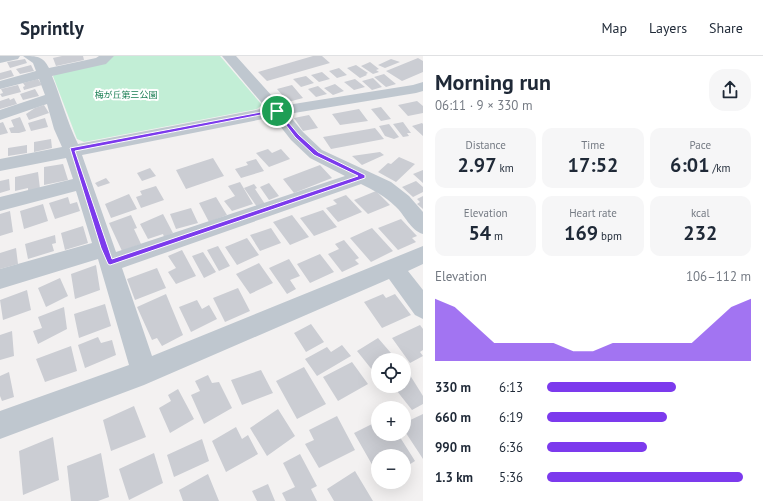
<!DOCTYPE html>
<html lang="en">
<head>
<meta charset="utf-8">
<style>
  body { margin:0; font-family:"PT Sans","Noto Sans JP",sans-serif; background:#f6f6f7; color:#1f2937; height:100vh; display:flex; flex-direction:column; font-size:15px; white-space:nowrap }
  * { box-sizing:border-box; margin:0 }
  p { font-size:13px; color:#747a83 }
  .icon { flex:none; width:22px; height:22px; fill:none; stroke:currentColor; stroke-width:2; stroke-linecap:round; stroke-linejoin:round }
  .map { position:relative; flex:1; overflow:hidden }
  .details { display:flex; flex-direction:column; background:#fff; width:340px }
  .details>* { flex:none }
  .buttons { position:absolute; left:371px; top:297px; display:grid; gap:8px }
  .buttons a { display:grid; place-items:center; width:40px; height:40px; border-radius:50%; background:#fff; box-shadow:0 4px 16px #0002; font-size:20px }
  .pin { position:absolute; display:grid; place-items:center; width:34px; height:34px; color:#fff; margin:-17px; border:2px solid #fff; border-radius:50%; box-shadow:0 1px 4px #0007 }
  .round { display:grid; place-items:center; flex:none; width:42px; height:42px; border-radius:16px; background:#f6f6f7 }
  .summary { display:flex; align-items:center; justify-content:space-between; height:68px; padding:0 12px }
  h1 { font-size:22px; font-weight:800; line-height:30px }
  .metrics { display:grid; grid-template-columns:repeat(3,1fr); gap:6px; height:68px; padding:4px 12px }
  .metrics div { display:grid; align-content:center; border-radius:10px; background:#f6f6f7; text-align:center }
  .metrics b { font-size:20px; font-weight:800 }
  .metrics small { font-size:11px; font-weight:400 }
  .metrics p { font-size:11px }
  .chart { height:112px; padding:8px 12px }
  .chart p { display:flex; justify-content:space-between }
  .chart svg { width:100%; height:72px; margin-top:4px; fill:#7c3aed; opacity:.7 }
  ul { padding:0 12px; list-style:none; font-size:13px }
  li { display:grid; grid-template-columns:64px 48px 1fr; align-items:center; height:30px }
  li i { height:10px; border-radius:5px; background:#7c3aed }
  header { display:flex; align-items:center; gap:24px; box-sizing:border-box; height:56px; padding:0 20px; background:#fff; border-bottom:1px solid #e0e1e3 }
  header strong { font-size:19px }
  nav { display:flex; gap:22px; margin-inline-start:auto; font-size:14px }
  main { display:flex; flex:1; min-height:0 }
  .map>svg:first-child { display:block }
  .green { fill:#c2eed6 }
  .building { fill:#cbcdd3 }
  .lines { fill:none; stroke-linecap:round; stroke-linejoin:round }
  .minor { fill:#bfc7cf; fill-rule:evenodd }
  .route { fill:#7c3aed; stroke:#fff; fill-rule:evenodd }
  .labels { text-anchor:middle; stroke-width:4; stroke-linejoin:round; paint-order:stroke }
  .far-park-label { font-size:9px; fill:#1b7e53; stroke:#fff }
</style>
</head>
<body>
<header>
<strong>Sprintly</strong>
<nav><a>Map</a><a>Layers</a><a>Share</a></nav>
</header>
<main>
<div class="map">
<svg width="423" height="445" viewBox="0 0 423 445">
  <rect width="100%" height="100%" fill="#f3f1f1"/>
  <path class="green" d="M114,0H220L262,49L257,53L84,86L77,83L53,20L60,15Z"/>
  <path class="building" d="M62,0H83L84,4L56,10L53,2Z
    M313,0H322L330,7L267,25L258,16Z
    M418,2L423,5V16L402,25L386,15Z
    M25,3L27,7L10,12L7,6Z
    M391,3L400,6L385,12L378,9Z
    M370,6L379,13L376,14L379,16L373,18L361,10Z
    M31,9L34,15L20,18L16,13Z
    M356,9L368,17L366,18L367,19L360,22L347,12Z
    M339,12L347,19L337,22L329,15Z
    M11,14L14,20L0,24V17Z
    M322,16L330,23L319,26L311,19Z
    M384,18L396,28L386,31L374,21Z
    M306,20L314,27L301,31L293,23Z
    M373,22L382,31L372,34L362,25Z
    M38,23L42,29L24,34L23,31L25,30L23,27Z
    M355,23L365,31L354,34L344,26Z
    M335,28L344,35L333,39L324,32Z
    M18,29L21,36L2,41L0,38L3,37L1,33Z
    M292,29L303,42L288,46L277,33Z
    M318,30L327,38L316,41L308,33Z
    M35,33L39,40L23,44L20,38Z
    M9,42L10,44L14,42L17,48L0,53V45Z
    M417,45L423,50V57L408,60L398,49Z
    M44,49L49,57L29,64L26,58L35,52Z
    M381,51L391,63L381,65L371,53Z
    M359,53L368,65L340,69L332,58Z
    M309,59L318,72L303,75L294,62Z
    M20,61L26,75L19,77H11L9,72L14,71L11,64Z
    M45,62L48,71L31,75L28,67Z
    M3,66L8,77L0,79V67Z
    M403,66L411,77H407L409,80L403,81L393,68Z
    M422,67L423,68V80L412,70Z
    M389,68L399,81L394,83L385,80L379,70Z
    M375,72L384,83L331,93L323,81Z
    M51,83L52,92L34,96V86Z
    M27,89V97L8,100V92Z
    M268,93L272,97L281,93L290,103L269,111L256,97Z
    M380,96L384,99L362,109L352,100Z
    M399,101L415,108L396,126L378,116L388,107L391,108Z
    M213,102L224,120L186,133L176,114Z
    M256,103L264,115L241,122L235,113L248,109L246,106Z
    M63,108L68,124L44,129V111Z
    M320,109L332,122L294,137L283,123Z
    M150,112L156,120L142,125L137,117Z
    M423,114V127L413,118Z
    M38,116L40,133L28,135V132L15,135V121Z
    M106,122L110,127L98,131L95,127Z
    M9,123L10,134L0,137V125Z
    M416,125L423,131V136L413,141L402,131Z
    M240,126L253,148L232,155L224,145L235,140L228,130Z
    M269,127L279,140L269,144L260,131Z
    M254,128L257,132L255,133L265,148L257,151L244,132Z
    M156,130L164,144L141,152L136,141L142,139L140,135Z
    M376,135L390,149L368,158L354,144Z
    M129,138L137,153L111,162L105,148Z
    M346,139L362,156L338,166L326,152L337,148L333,144Z
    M423,140V153L417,148L420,146L417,143Z
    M68,141L70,148L77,146L80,155L55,163L49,147Z
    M216,141L227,159L209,166L199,147Z
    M43,148L48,165L24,173L20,155Z
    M191,152L198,167L176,173L170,158Z
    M323,154L337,171L314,180L300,162Z
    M10,155L13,176L0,180V158Z
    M163,158L173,177L164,181L163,178L148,183L140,168Z
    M131,159L137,172L134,173L141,188L122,195L109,167Z
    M292,159L309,181L290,189L273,166Z
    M401,163L417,180L412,182L416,186L398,194L378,172Z
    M83,170L88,187L65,194L61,177Z
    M271,172L281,187L260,195L250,179Z
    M372,172L393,195L371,206L350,182Z
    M55,179L56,187L52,188L54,195L28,203L25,188Z
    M247,182L259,199L237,209L225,191Z
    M344,184L359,202L355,204L359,208L342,216L328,198L339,193L335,188Z
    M218,190L230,210L219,215L207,194Z
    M16,192L18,208L0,213V197Z
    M182,194L196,220L176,228L168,216L176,212L168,200Z
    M203,196L216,216L204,222L192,200Z
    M320,198L334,216L310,227L297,208Z
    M289,203L300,220L290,224L296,233L287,238L269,212Z
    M259,207L273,227L250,238L236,218Z
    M96,209L100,234L75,243L71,218Z
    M157,212L166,232L135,244L127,223Z
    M60,222L68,240L46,251L38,232Z
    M238,232L250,255L225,266L213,242Z
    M27,234L31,254L3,264L0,244Z
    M166,238L183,279L162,290L157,282L152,284L137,251Z
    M383,238L386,242L395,238L411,259L382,272L364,246Z
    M197,244L202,253L209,249L217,263L191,276L179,251Z
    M105,248L111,270L79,282L74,258Z
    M64,251L67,273L38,288L33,275L42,272L38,261Z
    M311,268L324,286L306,296L294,277Z
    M420,269L423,273V294L420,296L423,300L410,307L392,282Z
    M12,275L14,300L0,304V279Z
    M98,281L101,287L112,284L116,299L85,312L78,289Z
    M378,282L397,304H378L377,320L357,295Z
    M342,289L351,300L317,320L305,303L327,291L331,296Z
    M71,290L77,315L45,326L36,303Z
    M352,306L368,328L338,345L323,321Z
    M304,311L326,348L297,363L276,325Z
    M261,314L273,337L242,349L231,324Z
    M9,316L14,341L2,345L0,340V320Z
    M408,316L423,340V348L412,354L393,330H404V318Z
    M208,319L212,327L219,326L232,352L204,368L191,339L200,335L195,325Z
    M178,333L194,363L170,377L159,352L171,345L168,339Z
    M134,350L146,381L111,395L103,364Z
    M278,353L295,380L267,400L250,372Z
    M423,358V403L404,374V367Z
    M337,360L355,394L319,412L305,388L314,384L309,374Z
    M378,365V378H398L415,405L404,412V400H378V419L354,377Z
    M236,371L242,383L248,379L258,398L226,416L212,385Z
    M53,381L59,424L23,439L19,395Z
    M202,383L209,405L174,421L167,399Z
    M101,397L109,441L98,445H71L67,410Z
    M154,397L163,427L129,444L119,413Z
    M300,398L317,430L311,433L317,445H286L282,437L295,431L283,407Z
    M355,415L373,445H334L327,433Z
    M208,418L219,445H183L179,434Z
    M268,428L275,445H257L252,435Z"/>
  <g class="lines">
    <path class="minor" d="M0,0H20L18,3L0,7Z
      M23,0C37,0 43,0 49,12L96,2L99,0H114L106,8L52,20C61,42 67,66 78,88L266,52L222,0H236L281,50L413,29L423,26V35L416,37L288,58L303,76L322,94L391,126L409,140L423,156V178C410,174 405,159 395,150C385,140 373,134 361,128L122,212L152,300L423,190V208L408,215L423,234V263L415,259L389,223L144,329L0,383V355L129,309L98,203L0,233V213L92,187L76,135L0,155V141L73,123L66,102L0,115V103L62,91L54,73L47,48L0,64V54L45,39L39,23L0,33V25L36,15L33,7ZM273,61L291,84L310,102L345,120L116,196L82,99Z"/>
  </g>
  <path class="route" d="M277,53L299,79L318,96L365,119V122L110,209L108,208L101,192L70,92ZM276,56L295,81L314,99L358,120L112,203L75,95Z"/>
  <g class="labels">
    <g class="far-park-label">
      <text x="126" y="42">梅が丘第三公園</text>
    </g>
  </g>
</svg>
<div class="buttons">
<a><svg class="icon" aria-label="locate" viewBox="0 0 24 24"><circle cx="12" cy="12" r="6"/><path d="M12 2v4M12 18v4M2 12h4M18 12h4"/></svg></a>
<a>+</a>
<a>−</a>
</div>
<div class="pin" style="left:277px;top:55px;background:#1e9e55"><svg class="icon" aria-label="arrive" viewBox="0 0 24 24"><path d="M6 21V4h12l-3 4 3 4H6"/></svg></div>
</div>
<section class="details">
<div class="summary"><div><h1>Morning run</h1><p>06:11 · 9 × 330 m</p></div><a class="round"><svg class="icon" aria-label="share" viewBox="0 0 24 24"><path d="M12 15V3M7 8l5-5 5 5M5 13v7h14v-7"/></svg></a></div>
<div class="metrics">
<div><p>Distance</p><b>2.97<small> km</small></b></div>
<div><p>Time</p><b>17:52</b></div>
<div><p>Pace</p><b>6:01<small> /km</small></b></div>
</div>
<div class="metrics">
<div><p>Elevation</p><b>54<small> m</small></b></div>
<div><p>Heart rate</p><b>169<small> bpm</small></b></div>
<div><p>kcal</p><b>232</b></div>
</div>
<div class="chart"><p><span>Elevation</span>106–112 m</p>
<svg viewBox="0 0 160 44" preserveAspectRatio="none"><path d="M0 44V6L10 11L20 22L30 33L40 33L50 33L60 33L70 38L80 38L90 33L100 33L110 33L120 33L130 33L140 22L150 11L160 6V44z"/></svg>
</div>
<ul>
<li><b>330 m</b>6:13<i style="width:63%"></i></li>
<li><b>660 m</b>6:19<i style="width:59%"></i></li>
<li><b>990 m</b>6:36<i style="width:49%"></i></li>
<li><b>1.3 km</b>5:36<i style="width:96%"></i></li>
</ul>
</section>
</main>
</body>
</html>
